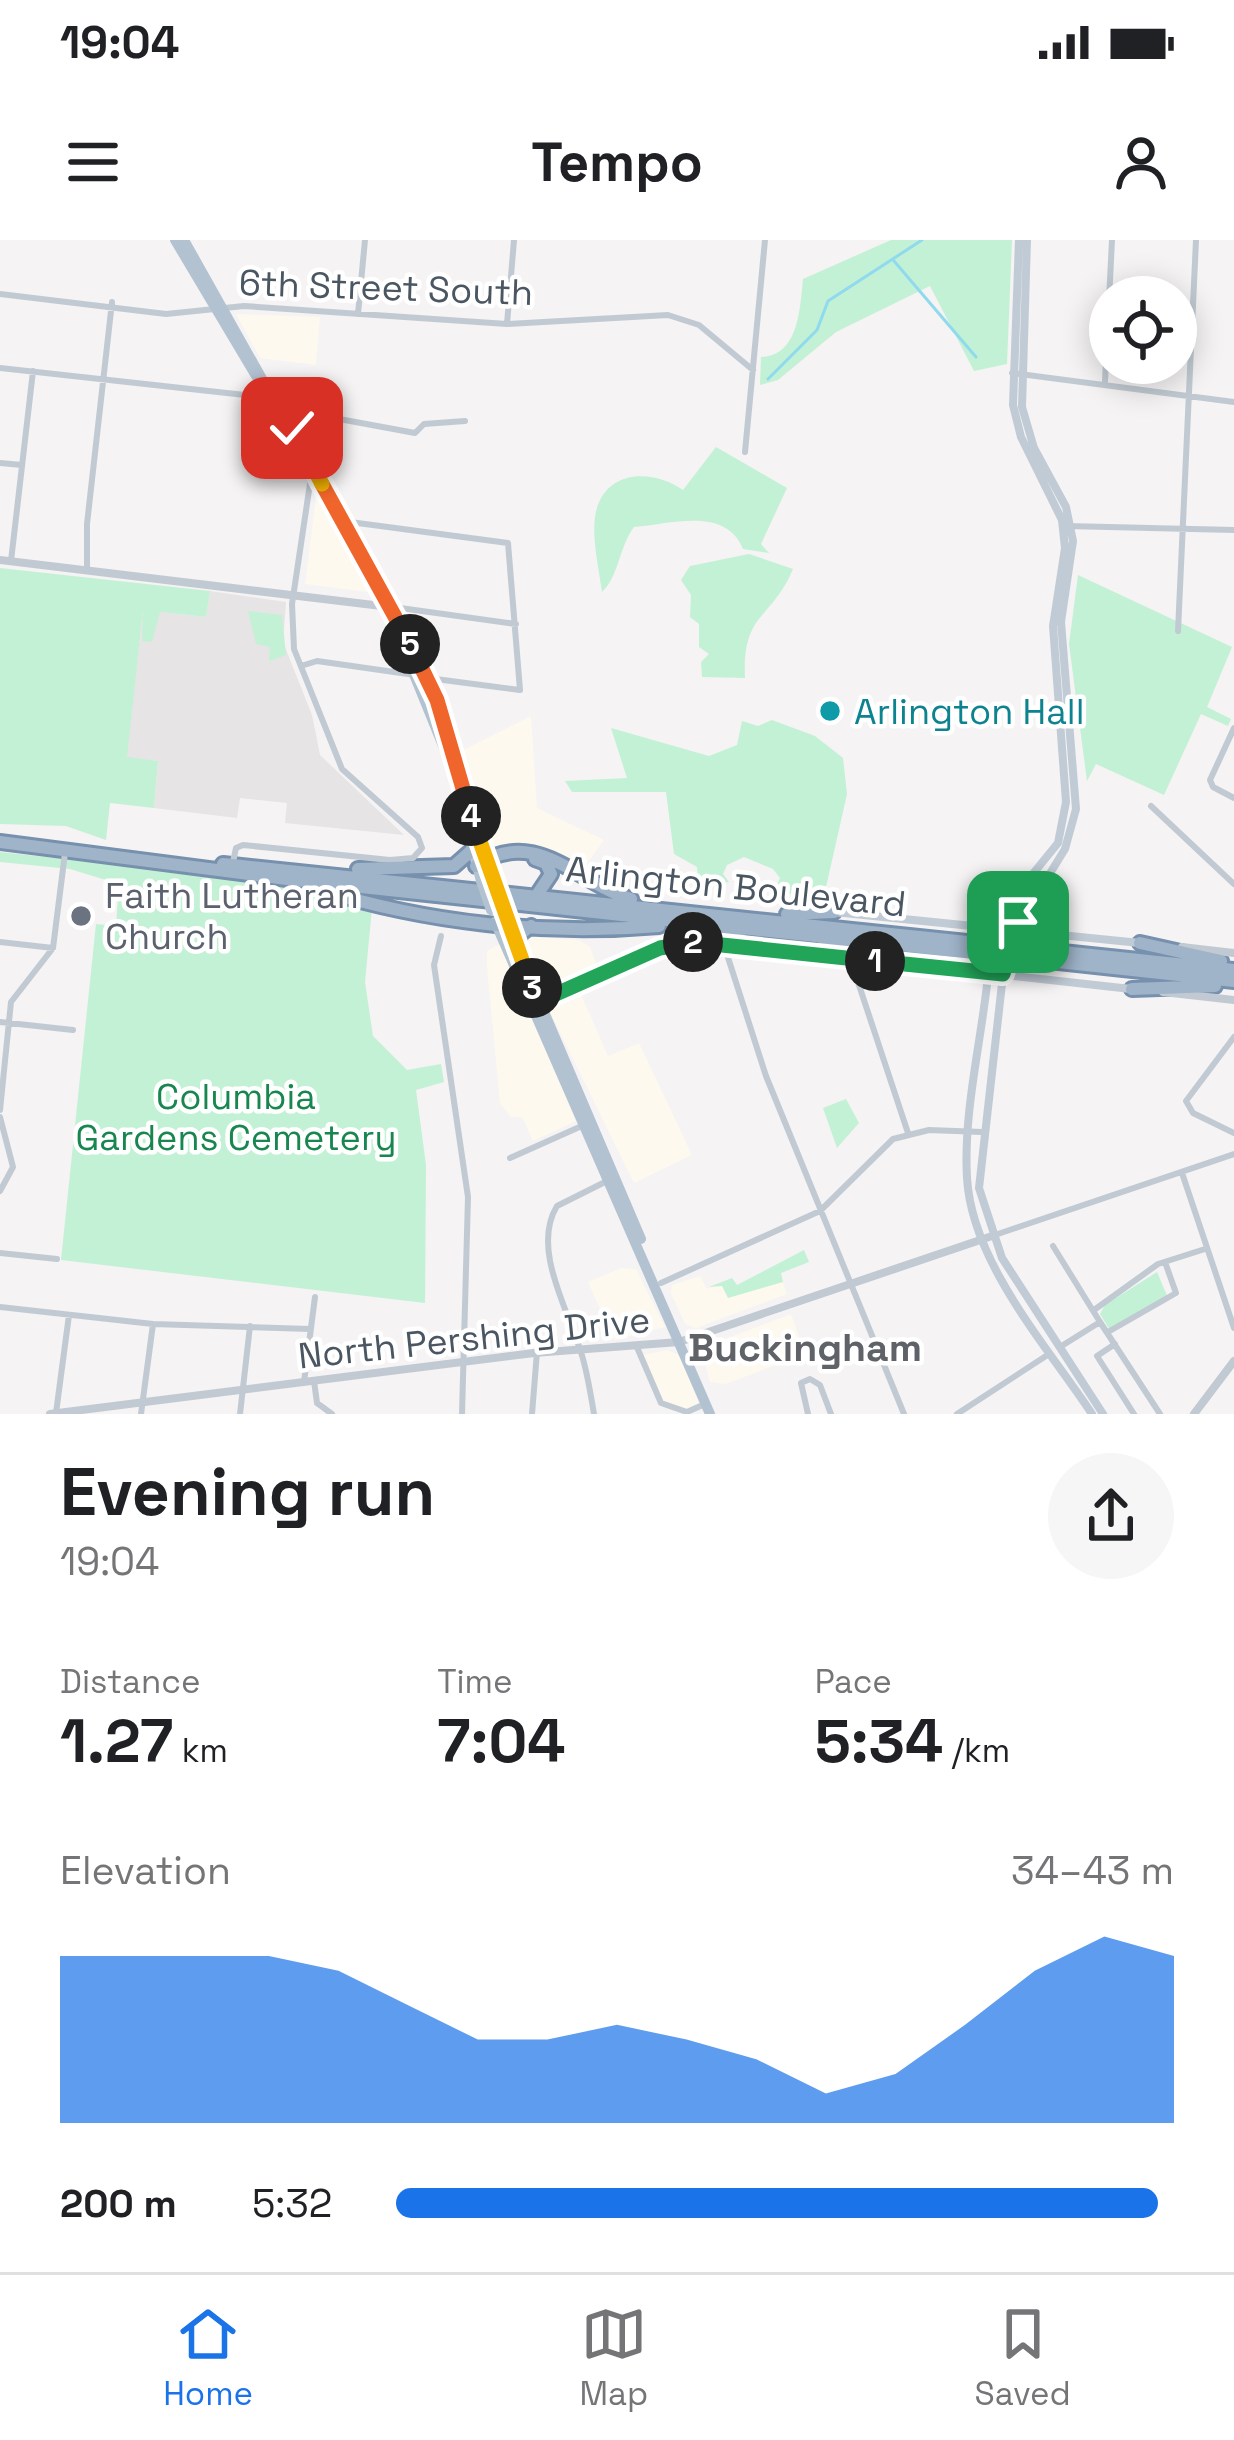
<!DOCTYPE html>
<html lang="en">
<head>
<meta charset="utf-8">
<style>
  body { margin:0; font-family:"Space Grotesk",sans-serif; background:#f6f6f6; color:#202124; height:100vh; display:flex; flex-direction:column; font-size:45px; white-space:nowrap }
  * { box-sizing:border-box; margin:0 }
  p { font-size:39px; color:#757577 }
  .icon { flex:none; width:66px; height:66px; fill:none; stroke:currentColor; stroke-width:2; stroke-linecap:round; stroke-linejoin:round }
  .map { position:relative; height:1174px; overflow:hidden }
  .sheet { display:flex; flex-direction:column; background:#fff; flex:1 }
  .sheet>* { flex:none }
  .tools { position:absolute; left:1089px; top:36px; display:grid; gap:24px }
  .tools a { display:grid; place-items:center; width:108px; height:108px; border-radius:50%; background:#fff; box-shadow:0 6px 30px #0003; font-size:60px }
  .pin { position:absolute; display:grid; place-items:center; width:102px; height:102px; color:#fff; margin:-51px; border-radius:24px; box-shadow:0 6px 18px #0006 }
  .km { position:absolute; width:60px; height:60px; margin:-30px; border-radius:50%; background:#222; color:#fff; font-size:33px; line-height:60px; text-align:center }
  .round { display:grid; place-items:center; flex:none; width:126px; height:126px; border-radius:63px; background:#f6f6f6 }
  .head { display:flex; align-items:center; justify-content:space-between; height:204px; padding:0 60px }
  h1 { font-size:66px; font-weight:700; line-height:90px }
  .stats { display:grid; grid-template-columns:repeat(3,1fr); gap:18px; height:204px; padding:12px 60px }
  .stats div { display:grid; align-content:center }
  .stats b { font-size:60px; font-weight:700 }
  .stats small { font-size:33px; font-weight:400 }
  .stats p { font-size:33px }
  .chart { height:336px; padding:24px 60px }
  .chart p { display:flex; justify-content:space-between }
  .chart svg { width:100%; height:216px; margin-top:12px; fill:#1a73e8; opacity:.7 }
  ul { padding:0 60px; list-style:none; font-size:39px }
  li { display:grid; grid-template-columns:192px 144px 1fr; align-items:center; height:90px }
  li i { height:30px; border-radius:15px; background:#1a73e8 }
  .status { display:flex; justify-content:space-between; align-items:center; height:84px; padding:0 60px; background:#fff; direction:ltr }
  .status svg { height:33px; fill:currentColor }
  header { display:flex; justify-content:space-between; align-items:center; height:156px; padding:0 60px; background:#fff; font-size:54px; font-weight:700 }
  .tab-bar { display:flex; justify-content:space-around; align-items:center; height:168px; border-top:3px solid #e0e0e0; background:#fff; font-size:33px; color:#757577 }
  .tab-bar a { display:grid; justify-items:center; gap:6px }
  .tab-bar .on { color:#1a73e8 }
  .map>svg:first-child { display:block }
  .commercial { fill:#fdf9ef }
  .education { fill:#e6e4e5 }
  .green { fill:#c3f1d5 }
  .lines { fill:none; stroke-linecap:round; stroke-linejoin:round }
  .stream { stroke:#90daee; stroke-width:3 }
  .trunk-casing { stroke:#7690ad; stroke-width:18 }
  .minor { stroke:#c1cad2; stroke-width:6 }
  .tertiary { stroke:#c1cad2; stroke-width:8 }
  .secondary { stroke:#c1cbd6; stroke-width:8 }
  .primary { stroke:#b3c2d1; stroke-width:10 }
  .trunk { stroke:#9fb4c9; stroke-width:12 }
  .secondary-bridge { stroke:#c1cbd6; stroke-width:8 }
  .primary-bridge { stroke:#b3c2d1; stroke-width:10 }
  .split-1-casing { stroke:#fff; stroke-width:24 }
  .split-2-casing { stroke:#fff; stroke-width:24 }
  .split-3-casing { stroke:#fff; stroke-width:24 }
  .split-4-casing { stroke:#fff; stroke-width:24 }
  .split-5-casing { stroke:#fff; stroke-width:24 }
  .split-6-casing { stroke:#fff; stroke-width:24 }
  .split-7-casing { stroke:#fff; stroke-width:24 }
  .split-1 { stroke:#22a559; stroke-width:15 }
  .split-2 { stroke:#22a559; stroke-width:15 }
  .split-3 { stroke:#22a559; stroke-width:15 }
  .split-4 { stroke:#f5b400; stroke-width:15 }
  .split-5 { stroke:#f0652b; stroke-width:15 }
  .split-6 { stroke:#f0652b; stroke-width:15 }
  .split-7 { stroke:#f5b400; stroke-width:15 }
  .culture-dot { fill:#0f9aa8; stroke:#fff; stroke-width:4.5 }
  .worship-dot { fill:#6b7280; stroke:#fff; stroke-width:4.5 }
  .labels { text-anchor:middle; stroke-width:9; stroke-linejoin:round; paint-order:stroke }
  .street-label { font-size:36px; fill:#4a5661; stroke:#fff }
  .culture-label { font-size:36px; fill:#0d838f; stroke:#fff; text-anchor:start }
  .worship-label { font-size:36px; fill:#5b616d; stroke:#fff; text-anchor:start }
  .park-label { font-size:36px; fill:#17864f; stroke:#fff }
  .neighbourhood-label { font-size:39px; font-weight:bold; fill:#5f6368; stroke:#fff }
</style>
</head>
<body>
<div class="status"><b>19:04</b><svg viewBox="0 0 49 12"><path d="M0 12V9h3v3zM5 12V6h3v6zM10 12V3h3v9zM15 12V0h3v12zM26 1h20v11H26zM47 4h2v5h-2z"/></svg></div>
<header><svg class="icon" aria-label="menu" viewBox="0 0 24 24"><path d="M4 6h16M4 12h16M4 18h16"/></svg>Tempo<svg class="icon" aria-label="person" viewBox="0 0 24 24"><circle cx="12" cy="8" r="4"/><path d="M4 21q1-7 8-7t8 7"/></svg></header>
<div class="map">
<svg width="1234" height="1174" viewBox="0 0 1234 1174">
  <rect width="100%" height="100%" fill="#f5f3f3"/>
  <path class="commercial" d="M236,74L320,77L316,125L260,118Z
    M316,257L367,350V352L305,344Z
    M531,476L537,568L604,600L583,629L541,608L487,609L459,512Z
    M533,697L579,700L590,707L598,729L540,751L521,705Z
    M500,704L576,881L533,901L522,877H511L500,863L487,727V711Z
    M579,750L608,816L639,803L692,915L634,943L546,764Z
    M621,1028L636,1029L665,1087L614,1100L588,1042Z
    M779,1030L787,1054L696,1088L685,1084L671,1053L672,1045L700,1036L707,1049L727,1040L732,1050Z
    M791,1074L805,1114L726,1144L710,1142L701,1108Z
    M667,1110L679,1115L699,1163L684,1170L663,1162L643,1115Z"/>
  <path class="education" d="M210,351L286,362L283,402L312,475L320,515L404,595L285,583L287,563L240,558L237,578L154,568L158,521L126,518L143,370L206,377Z"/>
  <path class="green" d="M891,0H1012L1007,124L974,131L930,46L836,92L778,140L760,145L761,117C799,116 800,68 803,39Z
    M716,207L787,248L761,304L769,313L743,309C726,266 671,284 634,287C619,307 619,336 602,352C599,329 592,300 595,277C602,229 652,228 683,250Z
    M749,314L793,329C771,381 742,372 745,438L702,437L701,422L709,414L699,407V384L690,377L691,355L681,340L690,326Z
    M0,328L210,351L206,377L160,372L152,402L142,401L143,370L127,517L158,521L154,568L110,563L106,600L66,586L0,584Z
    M1078,335L1232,407L1207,467L1231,479L1228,486L1201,474L1164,555L1096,524L1087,541L1069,404Z
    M248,371L282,375L286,415L269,421L270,407L256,404Z
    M772,480L815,496L843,518L847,554L826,647L772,657L780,638L773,629L744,617L727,625L723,634L729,642L709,645L698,640L697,627L674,614L666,552H572L565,541L627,538L611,488L709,516L737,505L742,481L758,486Z
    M0,612L257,640L372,668L365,742L373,796L407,830L441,824L444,842L416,850L426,925L425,1063L61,1020L96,684L116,686L119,644L70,629L0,622Z
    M846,859L859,883L837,908L823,868Z
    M804,1010L809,1022L781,1033L783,1042L728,1058L722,1046L709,1047L732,1038L737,1045Z
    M1157,1032L1168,1058L1110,1090L1100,1074L1105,1065Z"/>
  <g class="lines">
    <path class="stream" d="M894,21L976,117
      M768,139L817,90L828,61L922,0"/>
    <defs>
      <path id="trunk" d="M0,602L287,639L1234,741
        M535,619L546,623L551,634L537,655
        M223,624L1234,730
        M476,626C535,585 579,644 631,659
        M358,629L454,626L471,611
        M318,649C427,683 545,696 659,686
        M787,674L834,672
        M726,692L762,710
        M824,703L906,724
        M1140,703L1221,721
        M517,712L520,694L531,686
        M1132,749L1215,746"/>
    </defs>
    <use href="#trunk" class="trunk-casing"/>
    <path class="minor" d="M0,54L166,74L244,66L507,84L668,75L699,85L753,130
      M358,74L365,0
      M507,84L514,0
      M0,128L254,156L270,149
      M1012,133L1234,162
      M1105,141L1112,0
      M289,189L323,176L415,193L424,184L465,181
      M745,212L765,0
      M0,223L22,225
      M338,285L350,282L508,303L520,450L428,438
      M1066,286L1234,290
      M11,321L33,131
      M87,329V284L112,62
      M393,367L516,384
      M1178,391L1196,0
      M301,426L317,421L415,435
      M1234,488L1210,540L1213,547L1234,558
      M1151,566L1234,644
      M233,622L236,608L243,605L390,620L413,618L422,608L418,597L342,529L294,409L292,364L311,237
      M441,696L434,725L468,957L462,1174
      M0,702L53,708
      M724,705L766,836L904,1174
      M850,718L908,893
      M0,782L73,790
      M1234,797L1186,861L1193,873L1234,893
      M0,870L11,762L53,708L65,613
      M0,877L13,927L0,951
      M510,918L584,885
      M1182,933L1234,1088
      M995,995L1234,914
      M1053,1006L1100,1082L1060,1107
      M0,1013L57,1019
      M661,1043L820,971L893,899L929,890L982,892
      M0,1067L153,1084L310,1089
      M1094,1070L1158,1024L1205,1009
      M1100,1082L1160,1174
      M1108,1092L1176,1053L1165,1022
      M1115,1104L1097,1116L1134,1174
      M636,1105L661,1163L687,1172L705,1164
      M314,1141L317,1163L332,1174
      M304,1142L315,1057
      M56,1173L69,1075
      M141,1174L153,1084
      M240,1174L250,1086
      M532,1174L537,1112
      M594,1174C591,1156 588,1137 583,1119C571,1074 530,1010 557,966L607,941
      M808,1174L801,1143L810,1139L820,1145L831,1174
      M957,1174L1049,1114"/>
    <path class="tertiary" d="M0,320L390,367
      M1182,707L1234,713
      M1163,752L1234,760
      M538,762L682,702L870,720
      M50,1174L534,1113L679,1102L995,995
      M1194,1174L1234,1121"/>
    <path class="secondary" d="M834,672L1140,703
      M997,694L1014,657L1058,603L1066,562L1053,386L1065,308L1062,280L1021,197L1013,165L1019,0
      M1012,695L1065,609L1076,569L1061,382L1073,301L1066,267L1034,208L1022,167L1027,0
      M907,724L1131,749
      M989,726C983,795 963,869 967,938C972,1023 1047,1106 1092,1174
      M1004,726L979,948L1002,1018L1103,1174"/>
    <path class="primary" d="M175,0L256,136
      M184,0L411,404L437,460L491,642
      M398,395L448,518L481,641
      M501,671L641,999
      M495,682L710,1174"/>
    <use href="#trunk" class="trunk"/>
    <path class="secondary-bridge" d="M989,726L997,694
      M1004,726L1012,695"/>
    <path class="primary-bridge" d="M481,641L491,670
      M491,642L501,671"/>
  </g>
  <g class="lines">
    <defs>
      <path id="split-1" d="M875,721L1003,734L1018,682"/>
      <path id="split-2" d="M693,702L875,721"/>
      <path id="split-3" d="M532,748L538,762L660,708L693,702"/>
      <path id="split-4" d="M471,576L532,748"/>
      <path id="split-5" d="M410,404L437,460L471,576"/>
      <path id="split-6" d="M322,244L410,404"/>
      <path id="split-7" d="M292,188L322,244"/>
    </defs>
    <use href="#split-1" class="split-1-casing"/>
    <use href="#split-2" class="split-2-casing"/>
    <use href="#split-3" class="split-3-casing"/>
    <use href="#split-4" class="split-4-casing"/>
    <use href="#split-5" class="split-5-casing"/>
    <use href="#split-6" class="split-6-casing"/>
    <use href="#split-7" class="split-7-casing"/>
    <use href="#split-1" class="split-1"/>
    <use href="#split-2" class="split-2"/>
    <use href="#split-3" class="split-3"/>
    <use href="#split-4" class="split-4"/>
    <use href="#split-5" class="split-5"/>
    <use href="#split-6" class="split-6"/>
    <use href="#split-7" class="split-7"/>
  </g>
  <circle class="culture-dot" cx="830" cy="471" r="12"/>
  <circle class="worship-dot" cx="81" cy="676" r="12"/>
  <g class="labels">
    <g class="street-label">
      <text transform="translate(386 47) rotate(2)" y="13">6th Street South</text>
      <text transform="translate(736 646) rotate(6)" y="13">Arlington Boulevard</text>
      <text transform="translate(474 1097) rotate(-6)" y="13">North Pershing Drive</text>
    </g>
    <g class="culture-label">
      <text x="854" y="484">Arlington Hall</text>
    </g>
    <g class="worship-label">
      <text x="105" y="668">Faith Lutheran<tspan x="105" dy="41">Church</tspan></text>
    </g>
    <g class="park-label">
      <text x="236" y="869">Columbia<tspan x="236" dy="41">Gardens Cemetery</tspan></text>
    </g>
    <g class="neighbourhood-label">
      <text x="805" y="1121">Buckingham</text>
    </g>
  </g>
</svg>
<div class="tools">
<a><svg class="icon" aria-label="locate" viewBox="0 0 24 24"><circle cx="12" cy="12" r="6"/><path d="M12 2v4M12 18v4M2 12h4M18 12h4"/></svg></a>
</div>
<div class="pin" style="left:1018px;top:682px;background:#1e9e55"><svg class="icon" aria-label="arrive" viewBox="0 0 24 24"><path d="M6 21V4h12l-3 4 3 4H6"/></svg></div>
<div class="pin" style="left:292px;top:188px;background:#d93025"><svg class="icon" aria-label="check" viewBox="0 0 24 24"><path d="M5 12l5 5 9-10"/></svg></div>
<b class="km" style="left:875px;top:721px">1</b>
<b class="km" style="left:693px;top:702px">2</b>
<b class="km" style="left:532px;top:748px">3</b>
<b class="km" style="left:471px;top:576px">4</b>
<b class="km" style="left:410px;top:404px">5</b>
</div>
<section class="sheet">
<div class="head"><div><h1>Evening run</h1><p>19:04</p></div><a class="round"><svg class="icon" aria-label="share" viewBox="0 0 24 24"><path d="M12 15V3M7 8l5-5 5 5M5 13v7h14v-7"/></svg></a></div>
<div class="stats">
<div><p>Distance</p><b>1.27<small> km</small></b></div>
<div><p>Time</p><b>7:04</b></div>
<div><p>Pace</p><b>5:34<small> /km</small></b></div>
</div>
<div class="chart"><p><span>Elevation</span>34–43 m</p>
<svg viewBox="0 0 160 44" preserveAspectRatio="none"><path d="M0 44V10L10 10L20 10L30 10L40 13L50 20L60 27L70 27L80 24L90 27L100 31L110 38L120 34L130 24L140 13L150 6L160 10V44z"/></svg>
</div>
<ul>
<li><b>200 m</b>5:32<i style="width:98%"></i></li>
</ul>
</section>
<nav class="tab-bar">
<a class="on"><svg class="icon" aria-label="home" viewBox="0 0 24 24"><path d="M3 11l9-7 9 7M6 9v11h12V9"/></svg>Home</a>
<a><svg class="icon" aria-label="map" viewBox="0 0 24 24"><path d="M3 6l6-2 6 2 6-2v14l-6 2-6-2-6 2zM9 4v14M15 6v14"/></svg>Map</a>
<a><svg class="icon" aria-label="saved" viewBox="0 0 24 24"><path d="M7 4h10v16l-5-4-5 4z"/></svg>Saved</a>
</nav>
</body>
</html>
